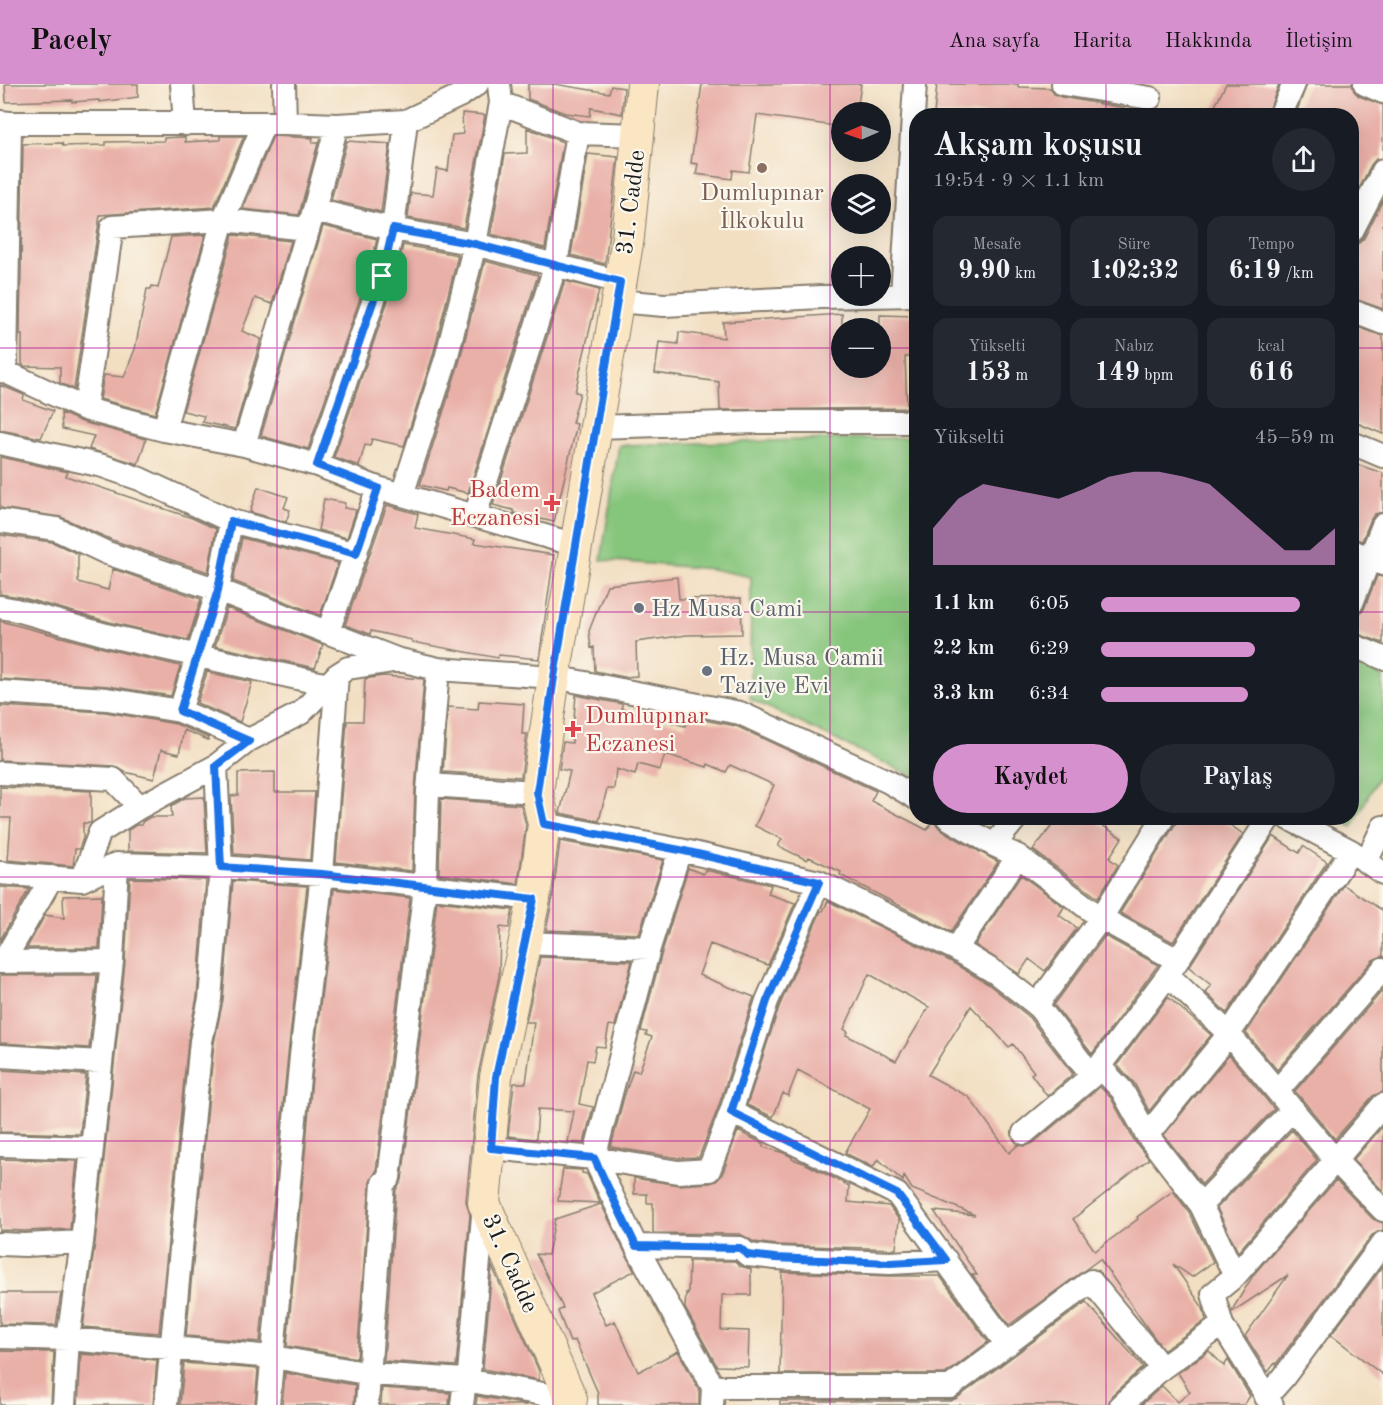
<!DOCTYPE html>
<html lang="tr">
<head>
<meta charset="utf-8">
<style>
  body { margin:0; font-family:"Old Standard TT",serif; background:#242831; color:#f1f3f6; height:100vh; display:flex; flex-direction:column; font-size:22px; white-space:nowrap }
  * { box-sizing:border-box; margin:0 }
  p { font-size:20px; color:#9ea1a6 }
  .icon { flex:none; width:33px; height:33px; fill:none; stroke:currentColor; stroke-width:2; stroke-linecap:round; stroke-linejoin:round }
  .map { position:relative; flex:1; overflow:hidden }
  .sheet { position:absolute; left:909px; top:24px; width:450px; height:717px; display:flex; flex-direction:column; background:#171b24; border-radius:24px; box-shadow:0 6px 24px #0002 }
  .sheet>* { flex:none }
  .needle { width:39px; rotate:268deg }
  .tools { position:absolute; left:831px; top:18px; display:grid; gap:12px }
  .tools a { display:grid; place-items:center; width:60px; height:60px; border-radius:50%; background:#171b24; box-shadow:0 6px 24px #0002; font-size:30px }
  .pin { position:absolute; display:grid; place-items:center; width:51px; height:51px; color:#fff; margin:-26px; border-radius:12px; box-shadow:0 3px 9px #0006 }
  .round { display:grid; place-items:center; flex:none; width:63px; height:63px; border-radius:32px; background:#242831 }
  .headline { display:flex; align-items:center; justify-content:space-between; height:102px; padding:0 24px }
  h1 { font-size:33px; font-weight:700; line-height:45px }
  .stats { display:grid; grid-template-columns:repeat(3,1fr); gap:9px; height:102px; padding:6px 24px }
  .stats div { display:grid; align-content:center; border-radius:15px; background:#242831; text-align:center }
  .stats b { font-size:26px; font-weight:700 }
  .stats small { font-size:16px; font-weight:400 }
  .stats p { font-size:16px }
  .chart { height:168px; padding:12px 24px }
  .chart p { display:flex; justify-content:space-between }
  .chart svg { width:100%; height:108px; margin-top:6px; fill:#d690ce; opacity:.7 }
  .primary-button { display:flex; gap:12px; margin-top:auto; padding:12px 24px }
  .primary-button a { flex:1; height:69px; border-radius:36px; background:#d690ce; color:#111; font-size:24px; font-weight:700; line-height:69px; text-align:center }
  .primary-button a+a { background:#242831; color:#f1f3f6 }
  ul { padding:0 24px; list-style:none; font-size:20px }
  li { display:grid; grid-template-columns:96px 72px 1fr; align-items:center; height:45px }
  li i { height:15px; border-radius:8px; background:#d690ce }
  header { display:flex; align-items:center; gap:36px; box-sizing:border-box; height:84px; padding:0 30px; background:#d690ce; color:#111 }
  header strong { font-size:28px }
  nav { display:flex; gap:33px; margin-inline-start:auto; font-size:21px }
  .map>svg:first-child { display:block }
  .green { fill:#86c57c; stroke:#51704c; stroke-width:1.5 }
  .building { fill:#e9b0a8; fill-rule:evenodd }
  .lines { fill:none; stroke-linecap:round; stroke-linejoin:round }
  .street-casing { stroke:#877d6e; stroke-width:26 }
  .secondary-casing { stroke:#877d6e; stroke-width:34 }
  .street { stroke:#fff; stroke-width:22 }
  .secondary { stroke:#fbe6c4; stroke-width:32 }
  .route-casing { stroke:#fff; stroke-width:12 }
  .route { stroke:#1a73e8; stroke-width:8 }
  .grid { fill:none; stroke:#b5179e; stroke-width:1.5; stroke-opacity:0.55 }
  .education-dot { fill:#8d6e63; stroke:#fbf7ec; stroke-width:2 }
  .health-dot { fill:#e0444e; stroke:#fbf7ec; stroke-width:2 }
  .worship-dot { fill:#6b7280; stroke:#fbf7ec; stroke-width:2 }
  .labels { text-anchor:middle; stroke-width:4.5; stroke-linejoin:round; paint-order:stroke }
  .education-label { font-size:24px; fill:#785e54; stroke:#fbf7ec }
  .street-label { font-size:24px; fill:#1c1c1c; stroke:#fbf7ec }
  .health-label { font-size:24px; fill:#be3a42; stroke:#fbf7ec; text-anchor:end }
  .worship-label { font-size:24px; fill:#5b616d; stroke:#fbf7ec; text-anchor:start }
</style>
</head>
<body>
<header>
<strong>Pacely</strong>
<nav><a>Ana sayfa</a><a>Harita</a><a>Hakkında</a><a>İletişim</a></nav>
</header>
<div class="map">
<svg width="1383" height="1321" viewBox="0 0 1383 1321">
  <rect width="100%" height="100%" fill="#fbf7ec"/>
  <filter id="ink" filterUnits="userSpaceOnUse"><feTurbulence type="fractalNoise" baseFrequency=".0167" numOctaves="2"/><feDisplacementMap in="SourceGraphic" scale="12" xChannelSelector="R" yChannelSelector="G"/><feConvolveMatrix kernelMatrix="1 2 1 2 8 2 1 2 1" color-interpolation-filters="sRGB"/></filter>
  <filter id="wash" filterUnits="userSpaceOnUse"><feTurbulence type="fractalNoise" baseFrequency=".008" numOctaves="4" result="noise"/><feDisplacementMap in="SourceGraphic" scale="24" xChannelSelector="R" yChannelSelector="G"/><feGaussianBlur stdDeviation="1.35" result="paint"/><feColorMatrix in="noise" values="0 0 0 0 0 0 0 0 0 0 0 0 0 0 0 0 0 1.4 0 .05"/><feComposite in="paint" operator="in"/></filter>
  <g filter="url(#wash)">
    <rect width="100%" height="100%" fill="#f2dec1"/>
    <path class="green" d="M916,353V694L750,615L751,493L712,485L601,476L619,361Z
      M1352,578L1383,593V684L1352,743L1334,734H1352Z"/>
    <g id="blocks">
      <path class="building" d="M5,0H138V13L99,18V16L72,18V16L6,18Z
        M528,0H554L609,9L611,2L624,4L622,30L591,24L590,32L565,29L528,15Z
        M702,0H861L857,27L849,26L848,28H842V43L757,31L749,88L733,86L732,95L696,90L698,80L691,79Z
        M937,0H1018V3L1050,4L1054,10L1061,13L1124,24L1123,32L934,30Z
        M1226,0H1279L1267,32H1210Z
        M1307,0H1352L1354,7L1359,12L1383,21V74L1376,75L1371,81L1352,119V32H1295Z
        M462,29L485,31L464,144L408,134L411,109L433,111L437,85L448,87L452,51L463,50Z
        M527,44L563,58L545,164L491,150L505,70L527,69Z
        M220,52H244L214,123L100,131L74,305L60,299V283L25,282L22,280V251H20L23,60L62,59L63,62L106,61V58L164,57V54L182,53H185V58L220,56Z
        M273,52L313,54L312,59H318L299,131L243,125Z
        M347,57L390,60L381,128L331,116Z
        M588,70L618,73L605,180L571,171Z
        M1383,116V225L1352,214V160L1359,159L1364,154Z
        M323,142L377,155L369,188L308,365L261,352Z
        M205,151L155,330L100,315L104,291L124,293L135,265L147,205H151L152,202L158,204L171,153Z
        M233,151L291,157L272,220L255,214L242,247L261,255L235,345L202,338L204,332L183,327Z
        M403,161L458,171L433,271L404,362L372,355L370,362L365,361L359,382L334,373L395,196Z
        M485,177L538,191L468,409L447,404L446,407L420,401L459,279Z
        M565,197L599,206L575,308L580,309L572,339L577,340L554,438L514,429L513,426L493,421Z
        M842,230V284H880V231L916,232V260H914V273H905L907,324L720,326L719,298L655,289L659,258L678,260L679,248L724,254L723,238Z
        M1352,241L1383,252V350L1352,337Z
        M0,301L24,311L23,316L53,327L41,354L0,346Z
        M61,329L82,338L146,355L138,380L89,365L94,352L62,345Z
        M0,373L68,388L66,392L192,434L216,445L208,488L112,456L61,433L0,424Z
        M1352,379L1383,389V428L1375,430L1371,435L1362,457L1352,454Z
        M258,403L288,413L284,424L290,426L286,438L250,428Z
        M324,415L345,419L344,424L356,426L347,454L318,446Z
        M387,421L418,430L415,444L475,455L474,459L554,471L539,575L499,571L498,574L412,558V556L371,547L370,550L345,541Z
        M0,451L52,458L78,470V498L108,506L113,485L201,515L188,556L113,539L20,513L0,510Z
        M242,454L338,479L320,531L233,497Z
        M1377,492L1383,493V559L1352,548L1354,532L1360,530L1364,525Z
        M677,493L679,515L741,514L742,550L687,551L636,558L637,592L624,593L595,587L594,563L591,564L589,547L607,501Z
        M227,524L323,561L315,584L215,562Z
        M0,537L107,565L180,582L171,612L108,602L0,595Z
        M207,588L252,598L240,638L197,619Z
        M383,592L424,595L415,706L412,787L336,778L347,637H363L365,595Z
        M576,611L622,620V625L685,642L688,633L736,642L876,707L871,717L927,746L933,736L941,746L998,778L951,848L840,791L841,788L809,773L807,776L778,762L782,755L755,742L774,701L730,681L726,688L708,680L707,683L665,670L660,686L638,680L635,691L616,685L614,705H607L599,737L560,729L570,687L559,685L563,658L572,659Z
        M479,617L524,620L522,650H527L521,693L443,688L448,623L478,625Z
        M0,622L105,628L176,640L209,654L208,656L184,646L179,670L161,666L154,695L125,688L114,682L0,676Z
        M275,688V708H315L310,776L234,770L231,712L238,711V689Z
        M0,703L91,707V739H83V754L79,765H75L73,782L8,776L11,734H0Z
        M204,713L207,769L128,767V746L136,741H142V738L150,733H172L171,722L185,714Z
        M441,715L521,721L526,741L518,800L439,790Z
        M1058,734H1091L1122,754L1109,774L1118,781L1098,814L1033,766Z
        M1179,734H1220L1243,750L1173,858L1120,829Z
        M1273,752L1299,769L1303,762L1327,778L1227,929L1205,908L1211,901L1189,883Z
        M560,757L663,776L639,850L546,846L552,817Z
        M688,784L703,790L705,786L771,801L768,810L795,819L768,881L710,860L699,891L754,913L718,1024L699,1073L679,1074L611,1063L624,1013L633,986L639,988L652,953L646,951L647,948L641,947L662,868Z
        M1021,791L1064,823L1059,831L1077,844L1045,887L1029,875L1019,890L975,861Z
        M130,794L206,796L197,913L188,956L159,1249L83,1243L95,1159L125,878Z
        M233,797L307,802L288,970L260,1258L186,1252L214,959L223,916Z
        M1344,801L1383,827V872L1373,876L1277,986L1246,949Z
        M0,803L29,805L0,856Z
        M334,805L410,814L376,1087L370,1098L357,1274L287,1262L314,973Z
        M102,811L99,864H27L45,831L64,834L63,812Z
        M437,817L513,826L509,844L500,843L499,892L478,991L466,1117L470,1131L456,1282L384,1277L396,1106L402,1096Z
        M828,817L950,877L988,900L1027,931L1073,990L1047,1012L1031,990L1034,988L1013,960L1009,963L971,922L928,991L969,1013L1009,1069L1018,1061L1026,1062L1033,1059L1100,1003L1111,1014L1135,1058L1149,1075L1073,1135L1095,1167L1138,1135L1137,1133L1173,1107L1189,1128L1213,1178L1192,1193L1173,1180L1203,1224L1206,1236L1164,1266L1148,1245L1100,1175L1009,1241L972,1191H977L934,1127L975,1131L912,1105L904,1092L903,1097L878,1075L873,1083L845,1069L870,1025L798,986L788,1012L783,1009L773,1033L747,1021L779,923L821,827H823ZM869,890L929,923L896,977L846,951L848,948L844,945Z
        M1105,852L1158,881L1092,970L1054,921Z
        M540,873L632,877L615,942L609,941L605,963L596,962L593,977L587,976L579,1020L593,1023L584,1059L568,1058L574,1027L538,1025L536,1055L508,1052L514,999H526L534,938H526Z
        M0,891H97L89,964L0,959Z
        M1383,906V1008L1373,1012L1335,1055L1295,1007Z
        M1168,913L1211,951L1149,1027L1134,999L1117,981Z
        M1229,971L1274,1025L1202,1100L1164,1051Z
        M0,986L86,991L80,1050L0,1048Z
        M1383,1042V1107L1353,1076Z
        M1292,1046L1317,1076L1238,1168L1217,1124Z
        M738,1047L764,1060L763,1063L784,1069L792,1073V1075L804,1079L849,1102L848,1118L889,1122L899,1136L896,1165L776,1161L754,1158L740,1150L653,1149V1119H647V1110H634V1094L679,1101L710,1099L716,1097L722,1091Z
        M0,1075L77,1077L70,1145L25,1147L0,1146Z
        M563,1085L582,1086V1089L587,1090L600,1119L558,1117Z
        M1336,1096L1373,1135L1383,1139V1146L1372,1151L1276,1280L1275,1279L1268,1288L1245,1252L1288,1191L1232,1228V1226L1254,1190Z
        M601,1120L634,1187L591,1209L606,1241L615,1237L638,1288L678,1267L699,1306V1321H598V1309L575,1256L570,1258L558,1227L563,1224L536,1170L548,1171L555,1135Z
        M689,1177H735L740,1182L751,1185V1211H722L721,1246L749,1247L748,1283L717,1282L685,1224L686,1209L688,1210Z
        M492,1182L539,1287V1296L483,1285Z
        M1383,1182V1291L1331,1251Z
        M782,1188L889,1192H940L988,1258L945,1290H780Z
        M0,1209H61L56,1241L0,1240Z
        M1086,1218L1143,1283L1112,1311L1108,1321H780V1317H950L957,1314Z
        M0,1267L54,1268L51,1321H0Z
        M1209,1267L1224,1282L1228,1276L1250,1312L1244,1321H1141L1162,1302L1178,1318L1190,1308L1178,1289Z
        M81,1270L157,1276L153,1321H78Z
        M184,1279L258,1285L255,1321H180Z
        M285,1289L355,1301L354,1321H282Z
        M382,1304L450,1309L449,1321H381Z
        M477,1312L528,1321H476Z"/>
    </g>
  </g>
  <g filter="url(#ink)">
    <use href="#blocks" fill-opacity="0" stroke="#877d6e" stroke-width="1.5"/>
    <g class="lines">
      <defs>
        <path id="street" d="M182,0L185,40
          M284,0L285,39
          M1063,0L1150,14
          M1365,0L1383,8
          M501,19L578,49L639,51
          M1280,32L1294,0
          M0,38L10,39H285L337,41L406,37L461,11L477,0
          M314,126L393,145L475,160L620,198
          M1352,147L1383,87
          M902,211L915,0
          M617,217L664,221L821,213L916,211
          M1352,227L1383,239
          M0,287L6,288L85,325L164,346L244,361L317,381L378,404L576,461
          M6,288L10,39
          M85,325L112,143L223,136L307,145
          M595,343L759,338H916
          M164,346L223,136L264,40
          M0,359L103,382L140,395L231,437L356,470
          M1352,359L1383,372
          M244,361L314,126L337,41
          M317,381L382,192L393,145L406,37
          M402,411L446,275L475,160L501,19L499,0
          M475,432L556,180L578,49
          M0,437L56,445L107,469L218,506L399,576
          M1352,467L1383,480
          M1352,519L1383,441
          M0,523L16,526L110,552L328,601
          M328,548L378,404
          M1352,561L1383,574
          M0,608L107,615L180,627L249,656
          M180,627L218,506L231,437
          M0,689L113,695L140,723
          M429,701L537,708
          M948,734L994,761L1018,772L1101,834L1177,876
          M1288,734L1351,767L1383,789
          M544,740L680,766L819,798L956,865
          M994,761L1016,734
          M680,766L649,864L594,1074L678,1088L709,1086L731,1028L767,917L819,798
          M1018,772L956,865L996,889L1037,921L1092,992
          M1366,778L1383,743
          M0,789L82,796L117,780L221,783L322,790L534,815
          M82,796L100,748L140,723L216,682L249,656L301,629L337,591L348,584L400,576L438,585L554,593L740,629L889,698L916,714
          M525,859L649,864
          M0,878L112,877
          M3,878L52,793
          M1168,891L1229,950L1335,1076L1383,1126
          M1037,921L1101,834L1163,734
          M0,972L100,978
          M1099,982L1122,1006L1147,1051L1201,1121L1235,1192L1213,1210L1222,1241L1272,1321
          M1277,1007L1383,885
          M731,1028L897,1110L1007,1261
          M1024,1049L1092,992L1168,891L1269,734
          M1147,1051L1229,950L1351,767
          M0,1061L92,1064
          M491,1064L594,1074L636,1162L713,1303L712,1321
          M1201,1121L1293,1025
          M0,1160L25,1161L82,1158
          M636,1162L740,1164L748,1171L775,1174L890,1179L946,1176
          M1235,1192L1383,1021
          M0,1253L68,1255L273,1273L371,1290L465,1296L571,1315
          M713,1303H950L1091,1197L1162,1284
          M1266,1313L1283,1294L1383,1159
          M64,1321L68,1255L82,1158L112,877L117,780
          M166,1321L201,957L210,915L221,783L216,682
          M268,1321L301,972L322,790L337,591
          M367,1321L383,1099L389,1094L425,803L428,707L438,585
          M462,1321L465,1296L469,1289L484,1121
          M1121,1321L1162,1284L1222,1241"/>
        <path id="secondary" d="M570,1321L571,1315L484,1119L496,993L534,815L544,740L537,708L554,593L628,153L643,0"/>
      </defs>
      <use href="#street" class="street-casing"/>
      <use href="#secondary" class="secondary-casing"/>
      <use href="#street" class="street"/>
      <use href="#secondary" class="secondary"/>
    </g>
  </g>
  <g class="lines" filter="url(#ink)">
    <defs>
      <path id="route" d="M393,145L475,160L620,198L554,593L537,708L544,740L680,766L819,798L767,917L731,1028L897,1110L946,1176L890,1179L775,1174L748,1171L740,1164L636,1162L594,1074L491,1064L496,993L534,815L322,790L221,783L216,682L249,657L180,627L218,506L231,437L356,470L378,404L317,381L382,192Z"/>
    </defs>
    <use href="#route" class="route-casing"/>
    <use href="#route" class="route"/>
  </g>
  <path class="grid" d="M277,0V1321M553,0V1321M830,0V1321M1106,0V32M0,264H842M880,264H916M1352,264H1383M0,528H916M1352,528H1383M1106,734V1321M0,793H1383M0,1057H1383"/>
  <circle class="education-dot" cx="762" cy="84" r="6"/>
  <g class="health-dot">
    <path d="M549 410h6v6h6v6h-6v6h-6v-6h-6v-6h6z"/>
    <path d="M570 636h6v6h6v6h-6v6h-6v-6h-6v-6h6z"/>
  </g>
  <g class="worship-dot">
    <circle cx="639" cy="524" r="6"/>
    <circle cx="707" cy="587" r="6"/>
  </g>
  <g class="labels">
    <g class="education-label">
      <text x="762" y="116">Dumlupınar<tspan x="762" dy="28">İlkokulu</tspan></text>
    </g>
    <g class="street-label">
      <text transform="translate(630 118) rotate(-83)" y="8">31. Cadde</text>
      <text transform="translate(511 1179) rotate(66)" y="8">31. Cadde</text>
    </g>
    <g class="health-label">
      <text x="540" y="413">Badem<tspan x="540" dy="28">Eczanesi</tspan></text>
      <text x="585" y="639" text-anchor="start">Dumlupınar<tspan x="585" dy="28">Eczanesi</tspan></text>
    </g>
    <g class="worship-label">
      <text x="651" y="532">Hz Musa Cami</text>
      <text x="719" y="581">Hz. Musa Camii<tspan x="719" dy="28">Taziye Evi</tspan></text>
    </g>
  </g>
</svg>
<div class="tools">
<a><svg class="needle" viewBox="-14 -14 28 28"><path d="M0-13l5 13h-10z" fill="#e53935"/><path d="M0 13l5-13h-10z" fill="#9ea1a6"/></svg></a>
<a><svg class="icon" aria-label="layers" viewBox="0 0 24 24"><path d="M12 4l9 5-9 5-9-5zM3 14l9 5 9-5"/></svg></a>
<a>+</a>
<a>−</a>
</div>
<div class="pin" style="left:382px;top:192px;background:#1e9e55"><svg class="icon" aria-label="arrive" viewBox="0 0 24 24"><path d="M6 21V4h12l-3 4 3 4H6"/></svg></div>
<section class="sheet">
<div class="headline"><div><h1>Akşam koşusu</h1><p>19:54 · 9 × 1.1 km</p></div><a class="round"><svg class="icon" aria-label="share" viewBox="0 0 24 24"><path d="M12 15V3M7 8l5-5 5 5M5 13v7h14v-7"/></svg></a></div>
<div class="stats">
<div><p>Mesafe</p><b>9.90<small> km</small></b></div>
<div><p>Süre</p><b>1:02:32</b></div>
<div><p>Tempo</p><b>6:19<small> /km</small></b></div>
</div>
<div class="stats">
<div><p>Yükselti</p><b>153<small> m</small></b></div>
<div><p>Nabız</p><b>149<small> bpm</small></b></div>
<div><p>kcal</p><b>616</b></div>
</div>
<div class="chart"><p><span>Yükselti</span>45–59 m</p>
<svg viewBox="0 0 160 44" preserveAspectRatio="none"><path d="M0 44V29L10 17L20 11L30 13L40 15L50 17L60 13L70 8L80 6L90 6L100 8L110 11L120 20L130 29L140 38L150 38L160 29V44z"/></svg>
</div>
<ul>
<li><b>1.1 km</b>6:05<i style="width:85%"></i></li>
<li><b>2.2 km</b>6:29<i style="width:66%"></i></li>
<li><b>3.3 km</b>6:34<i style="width:63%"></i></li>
</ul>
<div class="primary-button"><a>Kaydet</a><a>Paylaş</a></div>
</section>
</div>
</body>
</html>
